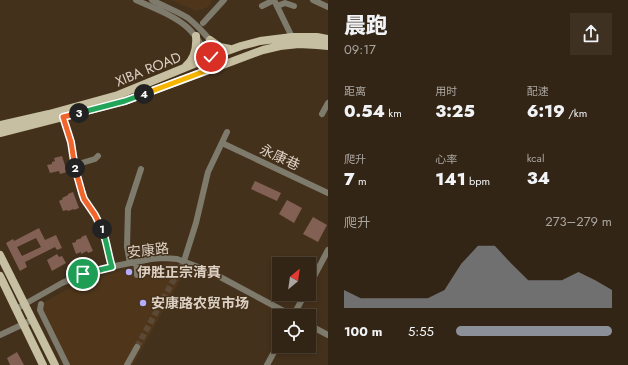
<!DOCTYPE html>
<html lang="zh">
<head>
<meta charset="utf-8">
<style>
  body { margin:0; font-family:Jost,"Noto Sans SC",sans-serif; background:#3e3122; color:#f1f3f6; height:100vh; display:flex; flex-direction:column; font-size:15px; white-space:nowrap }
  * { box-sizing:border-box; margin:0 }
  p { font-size:13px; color:#a9a5a0 }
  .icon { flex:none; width:22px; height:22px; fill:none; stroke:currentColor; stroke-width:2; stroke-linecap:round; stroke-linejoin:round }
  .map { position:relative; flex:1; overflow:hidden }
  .drawer { display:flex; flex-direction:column; background:#332515; width:300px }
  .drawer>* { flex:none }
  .needle { width:26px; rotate:29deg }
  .fabs { position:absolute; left:272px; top:257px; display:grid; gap:8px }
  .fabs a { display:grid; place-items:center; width:44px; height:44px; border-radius:0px; background:#332515; box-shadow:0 2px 6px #0003,0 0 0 1px #4e4234; font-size:20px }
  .pin { position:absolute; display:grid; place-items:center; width:34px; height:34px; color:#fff; margin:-17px; border:2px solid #fff; border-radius:50%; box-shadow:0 1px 4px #0007 }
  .km { position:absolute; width:20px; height:20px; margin:-10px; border-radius:50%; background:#222; color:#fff; font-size:11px; line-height:20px; text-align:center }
  .round { display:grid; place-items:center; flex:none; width:42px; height:42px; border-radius:0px; background:#3e3122 }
  .headline { display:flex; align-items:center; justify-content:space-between; height:68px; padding:0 16px }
  h1 { font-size:22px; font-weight:800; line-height:30px }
  .stats { display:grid; grid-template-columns:repeat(3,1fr); gap:6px; height:68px; padding:4px 16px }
  .stats div { display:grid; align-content:center }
  .stats b { font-size:17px; font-weight:800 }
  .stats small { font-size:11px; font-weight:400 }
  .stats p { font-size:11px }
  .chart { height:112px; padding:8px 16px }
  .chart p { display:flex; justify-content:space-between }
  .chart svg { width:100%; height:72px; margin-top:4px; fill:#8c9099; opacity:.7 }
  ul { padding:0 16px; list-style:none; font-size:13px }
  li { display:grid; grid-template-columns:64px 48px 1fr; align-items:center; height:30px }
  li i { height:10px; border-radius:5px; background:#8c9099 }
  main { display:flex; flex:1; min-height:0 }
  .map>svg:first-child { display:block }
  .built { fill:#4f361b }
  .building { fill:#836054; fill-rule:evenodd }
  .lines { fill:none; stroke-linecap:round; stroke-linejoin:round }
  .minor-tunnel { stroke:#5b4935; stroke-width:6; stroke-dasharray:6 3; stroke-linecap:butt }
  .minor { stroke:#7e7b6c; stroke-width:6 }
  .major { stroke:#c6bfa1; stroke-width:8 }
  .split-1-casing { stroke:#fff; stroke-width:8 }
  .split-2-casing { stroke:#fff; stroke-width:8 }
  .split-3-casing { stroke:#fff; stroke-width:8 }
  .split-4-casing { stroke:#fff; stroke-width:8 }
  .split-5-casing { stroke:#fff; stroke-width:8 }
  .split-6-casing { stroke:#fff; stroke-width:8 }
  .split-1 { stroke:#22a559; stroke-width:5 }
  .split-2 { stroke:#f0652b; stroke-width:5 }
  .split-3 { stroke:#f0652b; stroke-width:5 }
  .split-4 { stroke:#22a559; stroke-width:5 }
  .split-5 { stroke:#f5b400; stroke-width:5 }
  .split-6 { stroke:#f5b400; stroke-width:5 }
  .poi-dot { fill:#b3adf9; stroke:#44311c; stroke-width:1.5 }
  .labels { text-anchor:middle; stroke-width:3; stroke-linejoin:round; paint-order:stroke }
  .street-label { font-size:14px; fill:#ddd1c4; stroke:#44311c }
  .poi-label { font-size:14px; font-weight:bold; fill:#ddd1c4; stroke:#44311c; text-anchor:start }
</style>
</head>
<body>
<main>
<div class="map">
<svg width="328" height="365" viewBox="0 0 328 365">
  <rect width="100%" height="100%" fill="#44311c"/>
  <path class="built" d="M172,0H212L208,7L196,11Z
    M173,263L187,267L133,365H66L37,306L74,286L135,266Z"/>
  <path class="building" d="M62,156L67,172L60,174L59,171L50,173L47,165L52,164V162L55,161L54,158Z
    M255,181L281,193L277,201L251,189Z
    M73,192L79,208L74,210V209L68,211L67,210L63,211L59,201L63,199L62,198L68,195V194Z
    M287,200L302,208L294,223L279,214Z
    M313,217L327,225L318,242L303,234Z
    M39,228L45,240L56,235L62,248L57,250L55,247L25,262L27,267L20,271L6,243L13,239L14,241ZM36,238L41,247L22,256L17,247Z
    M86,235L93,251L88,253L87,251L81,254V252L76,254L72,243L76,242V240L82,238L81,237Z
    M57,254L59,257L62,256L66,263L52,271L47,260Z
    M17,352L24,365H10L7,358Z"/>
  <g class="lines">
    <path class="minor-tunnel" d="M137,347L184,261"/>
    <path class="minor" d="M136,0C153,8 174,15 188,28C200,39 206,56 220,66C220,61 221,57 219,53C213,42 198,26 188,18C177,11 163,6 152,0
      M274,0L292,37
      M313,0L328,7
      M262,6L274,0
      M277,6L285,3L294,6
      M203,23L224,0
      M322,114L328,103
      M63,117L71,142L75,167L82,193L84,199L95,215L102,230L106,240L107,248L112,267
      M222,143L328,193
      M75,165L95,159L98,156
      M184,261L196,223L208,172L227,132
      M136,262L137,270V275
      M130,263L127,247L128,209L141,169
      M309,286L328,250
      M41,304L40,310L67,365
      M16,309L62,283L83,274L115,266L151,259L163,258L177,259L209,271L293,316
      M293,316L305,294
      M309,325L328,335
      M0,335L32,320
      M127,365L137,347
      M267,365L279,343"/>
    <path class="major" d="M210,40L220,47L230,49
      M186,66C195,58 197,48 196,36
      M0,125L49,114L118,95L211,57L241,46L260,41L292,37H317L328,39
      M0,133L125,101L220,66L263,50L280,46L299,44L317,45L328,46
      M0,255L55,365
      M0,276L43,365"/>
  </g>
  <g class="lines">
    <defs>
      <path id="split-1" d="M83,274L112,267C108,254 107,242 102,229"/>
      <path id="split-2" d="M75,168L82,193L84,199L95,215L102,229"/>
      <path id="split-3" d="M75,168L71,142L63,117L79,113"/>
      <path id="split-4" d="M79,113L125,101L144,94"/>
      <path id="split-5" d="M144,94L208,70"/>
      <path id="split-6" d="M208,70L220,66L214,62L211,57"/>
    </defs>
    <use href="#split-1" class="split-1-casing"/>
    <use href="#split-2" class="split-2-casing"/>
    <use href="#split-3" class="split-3-casing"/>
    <use href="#split-4" class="split-4-casing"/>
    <use href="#split-5" class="split-5-casing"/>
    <use href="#split-6" class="split-6-casing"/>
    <use href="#split-1" class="split-1"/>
    <use href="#split-2" class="split-2"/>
    <use href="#split-3" class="split-3"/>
    <use href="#split-4" class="split-4"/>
    <use href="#split-5" class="split-5"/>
    <use href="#split-6" class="split-6"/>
  </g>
  <g class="poi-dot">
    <circle cx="129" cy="272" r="4"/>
    <circle cx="143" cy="303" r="4"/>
  </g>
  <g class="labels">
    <g class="street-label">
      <text transform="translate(148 69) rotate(-22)" y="5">XIBA ROAD</text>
      <text transform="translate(280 157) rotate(25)" y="5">永康巷</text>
      <text transform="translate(148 250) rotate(-6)" y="5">安康路</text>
    </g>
    <g class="poi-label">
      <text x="137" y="277">伊胜正宗清真</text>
      <text x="151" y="308">安康路农贸市场</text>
    </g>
  </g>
</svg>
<div class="fabs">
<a><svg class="needle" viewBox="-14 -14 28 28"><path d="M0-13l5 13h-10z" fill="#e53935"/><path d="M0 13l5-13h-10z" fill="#a9a5a0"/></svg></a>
<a><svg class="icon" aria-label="locate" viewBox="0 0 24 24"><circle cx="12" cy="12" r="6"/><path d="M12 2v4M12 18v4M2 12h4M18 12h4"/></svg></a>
</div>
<div class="pin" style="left:83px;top:274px;background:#1e9e55"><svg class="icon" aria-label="arrive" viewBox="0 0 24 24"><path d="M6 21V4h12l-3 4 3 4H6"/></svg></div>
<div class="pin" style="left:211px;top:57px;background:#d93025"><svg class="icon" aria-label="check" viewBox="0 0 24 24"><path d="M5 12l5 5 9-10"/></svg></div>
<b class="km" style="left:102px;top:229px">1</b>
<b class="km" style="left:75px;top:168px">2</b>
<b class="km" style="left:79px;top:113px">3</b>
<b class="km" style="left:144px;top:94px">4</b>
</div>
<section class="drawer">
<div class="headline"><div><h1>晨跑</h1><p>09:17</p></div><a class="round"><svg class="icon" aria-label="share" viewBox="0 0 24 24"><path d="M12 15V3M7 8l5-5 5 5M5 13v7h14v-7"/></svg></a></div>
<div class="stats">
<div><p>距离</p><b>0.54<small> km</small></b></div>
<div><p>用时</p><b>3:25</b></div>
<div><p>配速</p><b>6:19<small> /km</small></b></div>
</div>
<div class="stats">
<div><p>爬升</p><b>7<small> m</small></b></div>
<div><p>心率</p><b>141<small> bpm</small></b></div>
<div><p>kcal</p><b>34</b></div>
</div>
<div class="chart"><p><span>爬升</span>273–279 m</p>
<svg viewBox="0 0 160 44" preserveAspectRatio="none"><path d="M0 44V33L10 38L20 38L30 38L40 38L50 38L60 33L70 17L80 6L90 6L100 17L110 27L120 27L130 27L140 22L150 27L160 33V44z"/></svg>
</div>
<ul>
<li><b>100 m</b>5:55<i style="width:100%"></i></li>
</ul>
</section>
</main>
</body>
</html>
